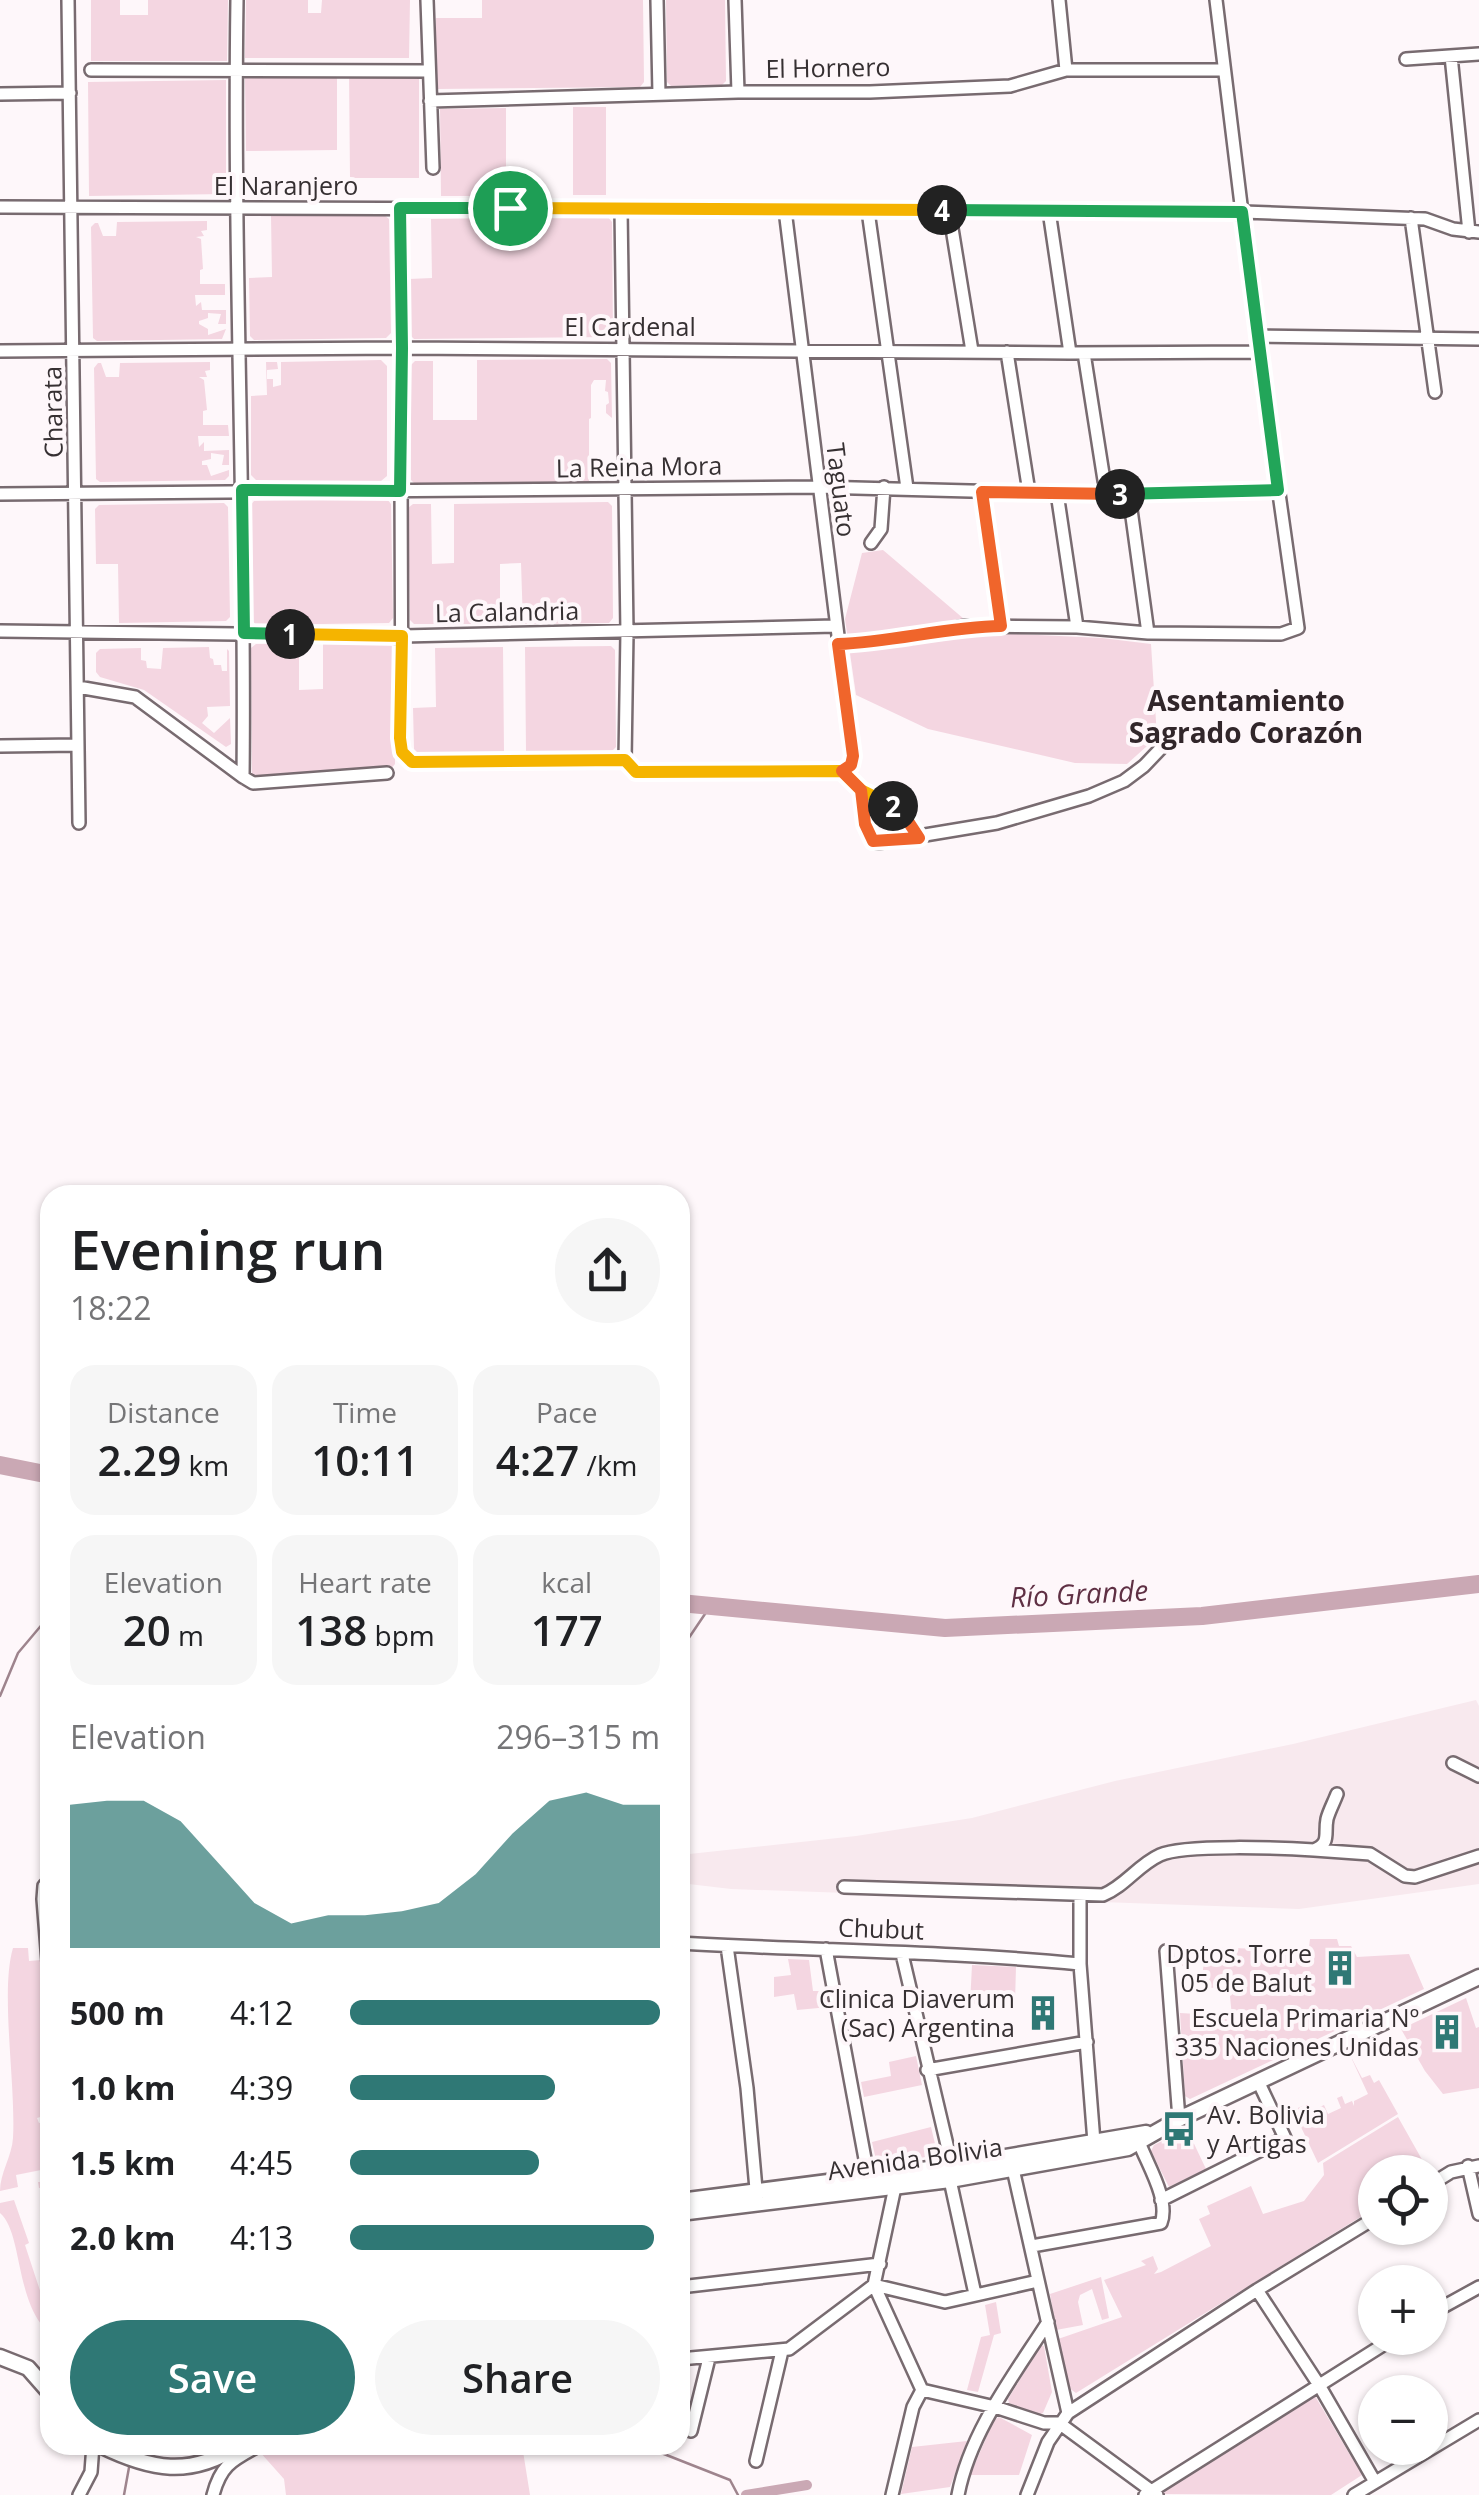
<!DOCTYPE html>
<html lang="en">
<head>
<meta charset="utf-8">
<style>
  body { margin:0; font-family:"Open Sans",sans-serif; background:#f6f6f6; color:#202124; height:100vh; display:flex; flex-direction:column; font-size:38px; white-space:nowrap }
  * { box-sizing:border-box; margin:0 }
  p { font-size:32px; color:#757577 }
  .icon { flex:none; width:55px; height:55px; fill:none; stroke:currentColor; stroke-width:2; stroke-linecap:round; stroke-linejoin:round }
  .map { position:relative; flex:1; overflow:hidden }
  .sheet { position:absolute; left:40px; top:1185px; width:650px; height:1270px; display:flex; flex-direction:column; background:#fff; border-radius:30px; box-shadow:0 2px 8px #0004 }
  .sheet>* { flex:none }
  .buttons { position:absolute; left:1358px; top:2155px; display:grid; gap:20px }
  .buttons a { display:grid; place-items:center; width:90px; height:90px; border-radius:50%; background:#fff; box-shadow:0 2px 8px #0004; font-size:50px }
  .pin { position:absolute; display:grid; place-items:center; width:85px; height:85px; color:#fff; margin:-42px; border:5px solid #fff; border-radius:50%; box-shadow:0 2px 10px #0007 }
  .km { position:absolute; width:50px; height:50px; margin:-25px; border-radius:50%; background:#222; color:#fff; font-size:28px; line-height:50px; text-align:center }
  .round { display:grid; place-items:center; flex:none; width:105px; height:105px; border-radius:52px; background:#f6f6f6 }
  .summary { display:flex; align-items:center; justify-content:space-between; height:170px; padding:0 30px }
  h1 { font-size:55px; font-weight:600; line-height:75px }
  .stats { display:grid; grid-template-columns:repeat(3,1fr); gap:15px; height:170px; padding:10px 30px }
  .stats div { display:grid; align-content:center; border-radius:25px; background:#f6f6f6; text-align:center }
  .stats b { font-size:42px; font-weight:600 }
  .stats small { font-size:28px; font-weight:400 }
  .stats p { font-size:28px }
  .chart { height:280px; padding:20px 30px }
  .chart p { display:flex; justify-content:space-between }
  .chart svg { width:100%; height:180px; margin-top:10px; fill:#2f7875; opacity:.7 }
  .button { display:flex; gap:20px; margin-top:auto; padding:20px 30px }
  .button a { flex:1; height:115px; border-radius:60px; background:#2f7875; color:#fff; font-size:40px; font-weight:600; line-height:115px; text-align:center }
  .button a+a { background:#f6f6f6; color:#202124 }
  ul { padding:0 30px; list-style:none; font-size:32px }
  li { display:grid; grid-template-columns:160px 120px 1fr; align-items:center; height:75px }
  li i { height:25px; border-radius:12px; background:#2f7875 }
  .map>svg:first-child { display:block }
  .built { fill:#f8e9ee }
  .green { fill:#f4d6e1 }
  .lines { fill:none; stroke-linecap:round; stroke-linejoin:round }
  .stream { stroke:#9e848d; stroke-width:2.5 }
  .canal { stroke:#caa8b4; stroke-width:10 }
  .river { stroke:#caa8b4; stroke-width:18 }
  .minor-casing { stroke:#786b70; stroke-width:16 }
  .tertiary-casing { stroke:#786b70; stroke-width:19 }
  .minor { stroke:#fff; stroke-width:11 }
  .tertiary { stroke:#fff; stroke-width:14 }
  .split-1-casing { stroke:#fff; stroke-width:20 }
  .split-2-casing { stroke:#fff; stroke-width:20 }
  .split-3-casing { stroke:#fff; stroke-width:20 }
  .split-4-casing { stroke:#fff; stroke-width:20 }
  .split-5-casing { stroke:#fff; stroke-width:20 }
  .split-1 { stroke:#22a559; stroke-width:12 }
  .split-2 { stroke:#f5b400; stroke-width:12 }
  .split-3 { stroke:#f0652b; stroke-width:12 }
  .split-4 { stroke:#22a559; stroke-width:12 }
  .split-5 { stroke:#f5b400; stroke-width:12 }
  .labels { text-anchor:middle; stroke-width:8; stroke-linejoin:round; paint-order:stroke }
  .street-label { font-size:25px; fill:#363032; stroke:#fef7fa }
  .poi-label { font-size:25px; fill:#363032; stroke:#fef7fa; text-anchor:end }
  .neighbourhood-label { font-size:28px; font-weight:bold; fill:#31262a; stroke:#fef7fa }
  .water-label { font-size:28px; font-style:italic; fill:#5f3044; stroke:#fef7fa }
</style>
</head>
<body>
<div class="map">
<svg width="1479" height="2495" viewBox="0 0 1479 2495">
  <rect width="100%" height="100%" fill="#fef7fa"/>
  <path class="built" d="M1476,1700L1479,1706V1884L1299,1909L731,1889L680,1883V1855L856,1836L972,1818L1115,1781L1293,1744Z"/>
  <path class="green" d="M91,0H120V15H148V0H228L227,61H91Z
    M246,0H308V13H321L322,0H410L409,58H245Z
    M482,0H643L644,82L640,87L436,89V18H482Z
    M666,0H725L726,81L722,85L671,86L667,82Z
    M419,70V178H350L349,71Z
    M337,76V150L246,151L245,77Z
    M226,80V194L89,196L88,82Z
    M573,107H606V195H573Z
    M506,108V196H441L440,109Z
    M384,215L389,219L391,333L386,338L254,340L250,336L249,278L272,277L271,216Z
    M608,217L612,222L613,332L608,337L414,339L410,335L409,279L432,278L431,219Z
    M207,221V230L201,231L204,236L196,237L201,239L203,269L200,270V284H225V295H195L196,306L201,302L202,310H226V324H218L221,314L208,313V318L199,321V324L208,329V335L226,329L222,339L97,341L93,338L91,227L95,223H98L103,236H116L117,222Z
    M607,359L611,363L612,418L606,413V405L609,403L608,392L605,391L606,380H594L591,385V418L589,419V483L416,485L411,480V365L415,361H433V420H477V360Z
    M381,360L387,366V476L381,481H257L251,475V396L267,395L266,362H277L278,369L267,370V379H273V387L281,385V362Z
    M210,362V370L205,371L207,377H199L204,380L207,410L203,411V425H228L229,436H198L199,447L204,442V451L229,450V465H222L224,455L211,453V459L202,461V465H207L211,476L229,470V476L225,480L100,482L96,479L94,368L98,363H101L106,377H119L120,363Z
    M387,499L391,504L393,618L389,623L256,625L252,620L250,506L254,501Z
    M608,502L612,506L613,618L609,623L523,624L521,563L500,564V624H414L410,620L408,508L413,504H431L432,564L454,563V504Z
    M224,503L228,507L230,617L226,621L119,623L118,564H96L95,509L99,505Z
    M883,550L964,619L997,633L1102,638L1151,644L1157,737L1127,764L1075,763L928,729L856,695L845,619L862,553Z
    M299,643V690L323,689V643H390L394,647L395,764L391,769L257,779L252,775L251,648L256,644Z
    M611,646L615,650L616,747L612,751L526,752L525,647Z
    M209,647L210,658L213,659L214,665H221L222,671H227V649L229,651L230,706L207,707L208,716L202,723L214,733L230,718L231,744L226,747L144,690L100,677L96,672V653L100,649L141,648V660L146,661L147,668L161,669L163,648Z
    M503,647L504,752L418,753L414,749L413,708L436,707L435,648Z
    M1310,1939H1337L1339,1946H1351L1357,1957L1409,1954L1424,1989L1190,2099L1185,2096L1180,2013L1232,2016L1229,1987L1207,1988V1977H1202L1205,1954L1187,1955L1188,1966H1182L1181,1946L1307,1951L1308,1955Z
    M13,1948H28L29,1961L41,1960L50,2023V2114L37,2118L39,2123L44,2122L47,2134H50V2194L47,2188H39L38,2182H43L41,2170L16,2175L18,2187L0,2191C0,2173 12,2156 13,2138C16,2085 0,1991 13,1948Z
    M788,1959L809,1960L813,1991H825L829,2007L797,2010L794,1994L774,1997V1977L791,1975Z
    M972,1965L1016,1967L1015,2002L970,2004Z
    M1466,1998L1476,2028L1479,2027V2088L1443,2094L1425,2071L1401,2029Z
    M1349,2053L1362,2078L1370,2075L1374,2083L1379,2080L1398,2114L1318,2163L1293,2110L1307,2104L1311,2111L1324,2105L1328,2114L1341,2108L1337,2098L1342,2096L1345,2104L1352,2101L1354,2106V2101L1368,2094Z
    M916,2056L922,2085L864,2097L861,2082L891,2076L889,2062Z
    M1398,2117L1429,2172H1375V2208L1076,2393L1069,2388L1058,2339L1122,2317L1104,2280L1146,2265L1141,2261L1153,2256L1158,2269L1154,2274L1161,2272L1211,2246L1199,2219L1210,2214L1207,2206L1251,2186L1263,2214L1304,2201L1324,2175L1323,2163Z
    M931,2127L936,2148L932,2156L881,2164L876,2160L872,2142Z
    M1187,2129L1206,2169L1169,2187L1151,2151L1154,2145Z
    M14,2200L29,2243L25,2245L50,2321V2369L40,2357L41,2324C16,2291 21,2231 0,2213V2203Z
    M1101,2277L1109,2318L1102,2320L1092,2289L1080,2295L1078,2302L1083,2325L1056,2330L1050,2294Z
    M996,2302L1001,2333L994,2335L978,2392L967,2390L981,2337L990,2335L985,2305Z
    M1041,2345L1044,2346L1052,2392L1043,2413L1038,2415L1009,2403L1008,2399Z
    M1309,2395L1315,2396L1362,2475L1331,2495L1160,2494L1161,2485Z
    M999,2417L1032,2435L1019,2475H970L994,2420Z
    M967,2441L950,2487L901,2494L912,2447Z
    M269,2445H522L530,2495H286L284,2479L259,2451Z"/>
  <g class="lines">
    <path class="stream" d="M680,1651L709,1608
      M0,1696L18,1653L50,1615
      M641,2445L730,2480L738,2495
      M133,2455L136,2445
      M124,2495L130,2462"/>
    <path class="canal" d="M746,2495L807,2485"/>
    <path class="river" d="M0,1465L50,1475
      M680,1603L945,1628L1202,1616L1479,1584"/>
    <defs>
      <path id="minor" d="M68,0L79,823
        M237,0C233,259 246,518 243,777L253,783L387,773
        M427,0L433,168
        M657,0L659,94
        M735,0L738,92
        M1059,0L1066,70
        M1451,56L1469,232
        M1406,59L1479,54
        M91,70L429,71
        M0,94L70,93
        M430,101L738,92H870L1010,86L1066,70H1223
        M0,207L1243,212L1425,219L1453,229L1479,232
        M400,207L402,752L411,761L625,760
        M621,209L627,632L625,760L637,772L842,771
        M785,210L853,756L851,765L842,771
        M949,210L972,351
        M868,211L907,488
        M1049,211L1070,353
        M1411,218L1435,392
        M1258,336L1479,339
        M0,351L403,348L1070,353L1259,352
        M1007,352L1029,492
        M1084,353L1106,493
        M981,492L1001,626
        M1057,493L1077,627
        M0,494L817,487L1129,495L1278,491
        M1129,495L1148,633
        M871,543L881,529L884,487
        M0,631L403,636L835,626
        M838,644L914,637L965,626L1077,627L1148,633L1281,634L1298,628L1259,352L1216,0
        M78,687L135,697L243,777
        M0,746L78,745
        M842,771L861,790L865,824L873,841L877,843L997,823L1089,796L1124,781L1144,766L1164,745
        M861,790C889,800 903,813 919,838
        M1453,1763L1479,1776
        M1314,1850L1370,1854L1405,1876L1415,1877L1479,1856
        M50,1880L44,1886L43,1899L50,1987
        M844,1887L1103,1895C1125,1886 1138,1865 1160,1855C1183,1844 1284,1848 1314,1850C1331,1843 1324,1834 1327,1819C1329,1811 1334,1802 1337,1794
        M1080,1896V1964L1094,2142
        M680,1943C813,1951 947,1951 1080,1964
        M727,1946L747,2088L756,2189
        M826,1949L868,2175
        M1166,1951L1179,2119
        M902,1954L952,2166
        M927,2070L1087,2042
        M1468,2166L1479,2214
        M1013,2169L1068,2413
        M950,2180L975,2294
        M1430,2185L1451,2172L1479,2166
        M1161,2200L1285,2138L1258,2081
        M1032,2246L1161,2223C1170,2200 1147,2164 1139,2142
        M680,2287L880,2264
        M1257,2290L1319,2385L1375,2482
        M1430,2314L1479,2287
        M680,2359L789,2349L874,2285L945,2302L1038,2281
        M922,2390L995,2407L1044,2423H1059
        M1059,2423L1157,2495
        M691,2431L709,2358
        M756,2461L782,2351
        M79,2495L91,2472L93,2445
        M213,2495C221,2464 233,2460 260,2445
        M892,2495L913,2407L922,2390L874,2285L895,2187
        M958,2495C970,2432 1014,2375 1048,2322
        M1027,2495L1048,2442L1068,2413L1257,2290L1375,2218
        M1145,2495L1394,2338
        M1354,2495L1479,2420"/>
      <path id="tertiary" d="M680,2201L952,2166L1146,2133
        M680,2213L950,2180L1128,2148L1179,2119L1479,1977
        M0,2357L28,2368L50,2393
        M100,2445C151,2470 190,2478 240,2445"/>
    </defs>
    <use href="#minor" class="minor-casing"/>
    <use href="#tertiary" class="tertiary-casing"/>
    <use href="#minor" class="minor"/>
    <use href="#tertiary" class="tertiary"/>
  </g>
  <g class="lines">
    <defs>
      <path id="split-1" d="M290,634L244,633L242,490L400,491L402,348L400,208H510"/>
      <path id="split-2" d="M290,634L402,636L400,738L402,752L412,762L625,760L636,772L842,771L861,790L893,806"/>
      <path id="split-3" d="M893,806L902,812L919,838L873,841L865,824L861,790L842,771L851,765L853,756L838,644C893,642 946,627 1001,626L982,492L1120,494"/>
      <path id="split-4" d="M942,210L1242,212L1278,490L1120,494"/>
      <path id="split-5" d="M510,208L942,210"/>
    </defs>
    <use href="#split-1" class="split-1-casing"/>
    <use href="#split-2" class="split-2-casing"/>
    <use href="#split-3" class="split-3-casing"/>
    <use href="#split-4" class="split-4-casing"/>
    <use href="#split-5" class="split-5-casing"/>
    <use href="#split-1" class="split-1"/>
    <use href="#split-2" class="split-2"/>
    <use href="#split-3" class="split-3"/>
    <use href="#split-4" class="split-4"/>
    <use href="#split-5" class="split-5"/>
  </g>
  <defs>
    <symbol id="building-bare" viewBox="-9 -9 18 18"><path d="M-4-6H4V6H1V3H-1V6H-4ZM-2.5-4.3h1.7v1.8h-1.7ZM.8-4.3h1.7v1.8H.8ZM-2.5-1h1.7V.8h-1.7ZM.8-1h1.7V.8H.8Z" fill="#2f7875" stroke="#fef7fa" stroke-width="2.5" paint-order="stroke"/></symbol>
    <symbol id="bus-bare" viewBox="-9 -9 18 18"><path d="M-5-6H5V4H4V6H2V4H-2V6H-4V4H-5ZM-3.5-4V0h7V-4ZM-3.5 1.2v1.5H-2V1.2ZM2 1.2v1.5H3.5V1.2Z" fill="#2f7875" stroke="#fef7fa" stroke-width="2.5" paint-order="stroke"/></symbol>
  </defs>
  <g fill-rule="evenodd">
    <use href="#building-bare" x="1315" y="1943" width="50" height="50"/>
    <use href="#building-bare" x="1018" y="1988" width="50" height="50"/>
    <use href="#building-bare" x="1422" y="2007" width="50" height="50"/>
    <use href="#bus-bare" x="1154" y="2104" width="50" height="50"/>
  </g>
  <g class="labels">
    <g class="street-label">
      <text transform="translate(828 68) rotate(-1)" y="9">El Hornero</text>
      <text x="286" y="195">El Naranjero</text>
      <text x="630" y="336">El Cardenal</text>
      <text transform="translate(53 412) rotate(-91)" y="9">Charata</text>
      <text transform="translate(639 467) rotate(-1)" y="9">La Reina Mora</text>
      <text transform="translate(841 490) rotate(83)" y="9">Taguato</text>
      <text transform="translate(507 612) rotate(-1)" y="9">La Calandria</text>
      <text transform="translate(881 1929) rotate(2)" y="9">Chubut</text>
      <text transform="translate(915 2159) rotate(-8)" y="9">Avenida Bolivia</text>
    </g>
    <g class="poi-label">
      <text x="1312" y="1963">Dptos. Torre<tspan x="1312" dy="29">05 de Balut</tspan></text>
      <text x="1015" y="2008">Clinica Diaverum<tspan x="1015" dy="29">(Sac) Argentina</tspan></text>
      <text x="1419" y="2027">Escuela Primaria Nº<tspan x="1419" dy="29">335 Naciones Unidas</tspan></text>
      <text x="1207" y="2124" text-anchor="start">Av. Bolivia<tspan x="1207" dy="29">y Artigas</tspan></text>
    </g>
    <g class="neighbourhood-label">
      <text x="1246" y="711">Asentamiento<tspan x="1246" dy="32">Sagrado Corazón</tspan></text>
    </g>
    <g class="water-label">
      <text transform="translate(1079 1594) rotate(-3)" y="10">Río Grande</text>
    </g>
  </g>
</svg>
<div class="buttons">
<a><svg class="icon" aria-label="locate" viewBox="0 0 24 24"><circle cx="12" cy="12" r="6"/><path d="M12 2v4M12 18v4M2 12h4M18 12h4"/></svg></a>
<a>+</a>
<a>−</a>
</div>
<div class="pin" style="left:510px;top:208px;background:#1e9e55"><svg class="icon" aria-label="arrive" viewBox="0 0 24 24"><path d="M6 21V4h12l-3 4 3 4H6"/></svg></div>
<b class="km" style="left:290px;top:634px">1</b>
<b class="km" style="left:893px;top:806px">2</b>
<b class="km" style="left:1120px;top:494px">3</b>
<b class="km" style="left:942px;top:210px">4</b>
<section class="sheet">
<div class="summary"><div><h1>Evening run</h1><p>18:22</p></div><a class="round"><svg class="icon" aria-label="share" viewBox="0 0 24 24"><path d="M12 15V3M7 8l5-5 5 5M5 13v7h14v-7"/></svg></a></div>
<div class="stats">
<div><p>Distance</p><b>2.29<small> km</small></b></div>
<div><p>Time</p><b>10:11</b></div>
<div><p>Pace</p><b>4:27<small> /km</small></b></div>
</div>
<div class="stats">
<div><p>Elevation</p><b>20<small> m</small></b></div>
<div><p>Heart rate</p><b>138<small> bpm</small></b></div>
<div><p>kcal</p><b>177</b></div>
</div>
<div class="chart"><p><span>Elevation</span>296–315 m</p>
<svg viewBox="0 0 160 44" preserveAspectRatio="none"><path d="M0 44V9L10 8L20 8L30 13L40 23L50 33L60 38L70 36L80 36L90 35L100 33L110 26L120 16L130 8L140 6L150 9L160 9V44z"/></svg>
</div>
<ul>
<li><b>500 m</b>4:12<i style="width:100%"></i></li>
<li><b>1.0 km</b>4:39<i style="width:66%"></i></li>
<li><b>1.5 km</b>4:45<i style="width:61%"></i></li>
<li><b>2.0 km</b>4:13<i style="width:98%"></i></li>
</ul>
<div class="button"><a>Save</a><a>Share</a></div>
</section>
</div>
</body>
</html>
